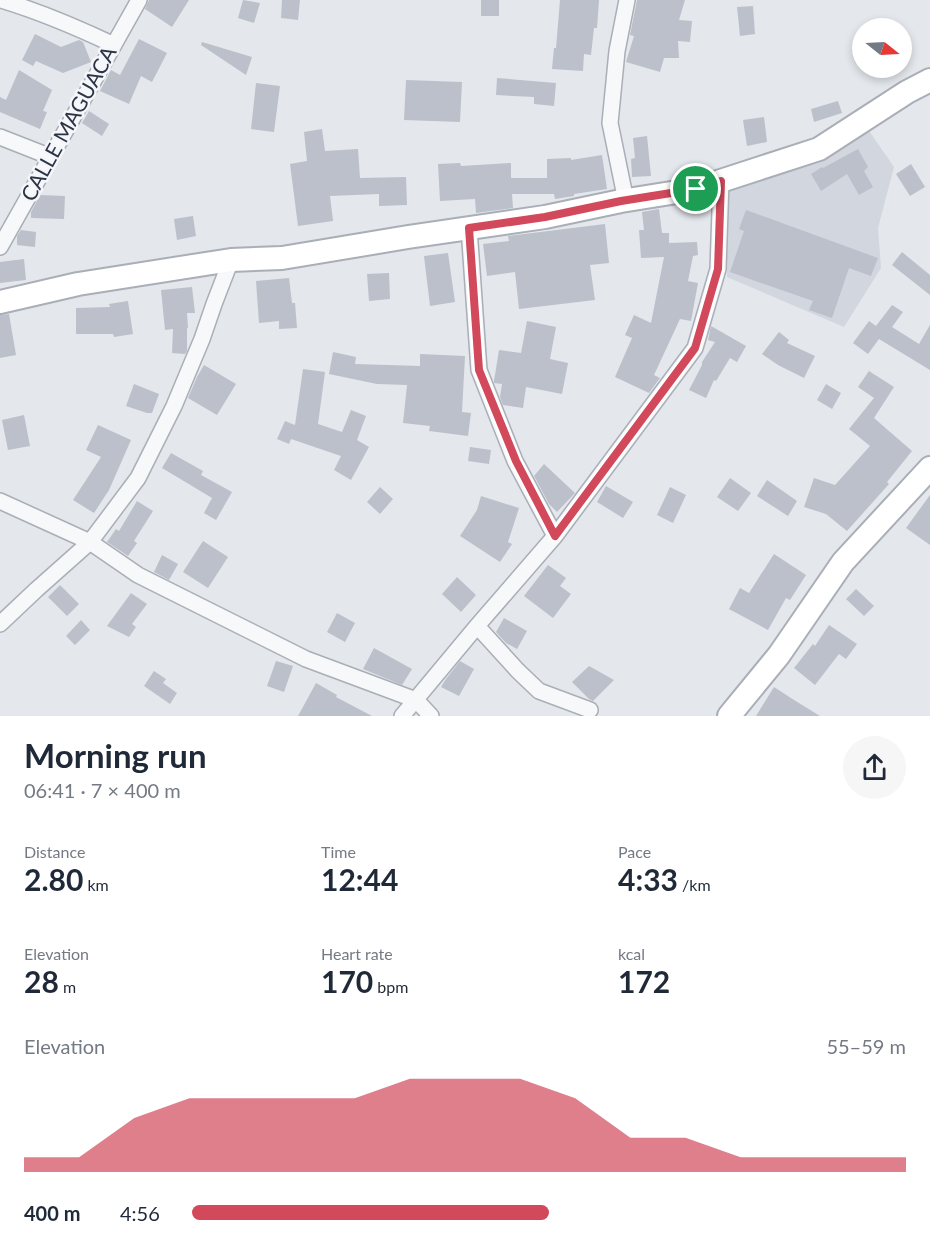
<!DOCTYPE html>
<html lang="en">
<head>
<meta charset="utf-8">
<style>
  body { margin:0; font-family:Lato,sans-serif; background:#f6f6f7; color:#1f2937; height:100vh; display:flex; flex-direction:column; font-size:22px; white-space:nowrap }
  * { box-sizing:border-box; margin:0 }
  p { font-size:20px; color:#747a83 }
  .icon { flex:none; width:33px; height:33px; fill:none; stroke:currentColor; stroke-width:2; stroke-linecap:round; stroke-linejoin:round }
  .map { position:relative; height:716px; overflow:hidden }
  .details { display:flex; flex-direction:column; background:#fff; flex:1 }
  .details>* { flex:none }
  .needle { width:39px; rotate:108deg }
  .fabs { position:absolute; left:852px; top:18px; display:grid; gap:12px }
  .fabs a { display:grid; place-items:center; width:60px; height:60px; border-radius:50%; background:#fff; box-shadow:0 3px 9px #0003; font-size:30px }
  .pin { position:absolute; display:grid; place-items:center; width:51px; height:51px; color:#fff; margin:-26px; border:3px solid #fff; border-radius:50%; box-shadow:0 2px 6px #0007 }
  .round { display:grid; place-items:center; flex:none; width:63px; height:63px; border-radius:32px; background:#f6f6f7 }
  .summary { display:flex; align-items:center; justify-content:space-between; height:102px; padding:0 24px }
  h1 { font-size:33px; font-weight:700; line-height:45px }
  .stats { display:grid; grid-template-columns:repeat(3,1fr); gap:9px; height:102px; padding:6px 24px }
  .stats div { display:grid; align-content:center }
  .stats b { font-size:30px; font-weight:700 }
  .stats small { font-size:16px; font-weight:400 }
  .stats p { font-size:16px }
  .chart { height:168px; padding:12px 24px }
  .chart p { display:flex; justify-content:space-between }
  .chart svg { width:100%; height:108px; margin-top:6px; fill:#d1495b; opacity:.7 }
  ul { padding:0 24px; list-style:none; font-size:20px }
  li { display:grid; grid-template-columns:96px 72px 1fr; align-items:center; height:45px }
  li i { height:15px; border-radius:8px; background:#d1495b }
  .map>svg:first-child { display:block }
  .built { fill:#d2d6de }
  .building { fill:#bbc0ca }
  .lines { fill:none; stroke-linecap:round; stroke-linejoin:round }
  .street-casing { stroke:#a9aeb7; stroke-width:18 }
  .secondary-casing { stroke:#a9aeb7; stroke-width:26 }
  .street { stroke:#f7f8fa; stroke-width:15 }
  .secondary { stroke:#fff; stroke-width:22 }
  .route-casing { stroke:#fff; stroke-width:12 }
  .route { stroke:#d1495b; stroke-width:8 }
  .labels { text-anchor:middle; stroke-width:5; stroke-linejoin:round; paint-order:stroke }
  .street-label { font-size:21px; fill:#2b3445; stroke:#f4f6f9 }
</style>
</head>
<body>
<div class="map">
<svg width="930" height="716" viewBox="0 0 930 716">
  <rect width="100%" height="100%" fill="#e4e7ec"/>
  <path class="built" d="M867,128L894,167L878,228L881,268L844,327L727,277V188L795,169Z"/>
  <path class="building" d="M149,0H189L172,27L145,9Z
    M243,0L260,3L254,23L238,18Z
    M282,0H300L298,20L281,18Z
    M481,0H499V16H481Z
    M560,0H599L597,28H594L591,55L584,54L583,71L552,69L554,48H556Z
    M637,0H685L679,20L692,21L690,42L678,41L679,58H664L660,72L626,62L634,36L630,35Z
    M753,6L755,34L740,36L737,7Z
    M35,34L61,47L79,40L83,42L91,62L63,73L36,61L33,66L22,60Z
    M139,39L167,53L152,82L141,76L129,104L100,91L111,70L120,75Z
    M202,42L252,57L246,75L201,45Z
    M19,70L52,90L43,111L47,112L40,129L0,112V97L6,100Z
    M497,78L556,83L554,106L534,104V97L496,95Z
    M406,80L462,82L460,122L404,120Z
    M256,83L280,86L274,132L251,129Z
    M838,101L842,113L814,122L811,109Z
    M89,111L109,124L102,136L82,123Z
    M764,117L767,142L747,146L743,120Z
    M322,129L325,151L358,149L360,178L406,177L407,205L379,206V194L330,196L333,221L298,226L290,164L307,161L304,132Z
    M647,136L651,176L632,177L631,159L635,158L633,138Z
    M858,149L868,167L864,171L873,187L859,195L847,174L821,191L811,174L822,167L823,168Z
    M602,155L607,189L574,194V196L555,199L554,194H512L513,208L483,212L476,213L475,199L440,201L438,164L460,163L461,166L511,163V178H547V159L571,158V160Z
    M911,164L925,187L910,196L896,174Z
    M40,195L65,196L64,219L31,218V212Z
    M659,209L662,233H669V243L697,242L698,255L693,256L688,281L698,283L691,321L680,319L654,375L660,378L649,393L615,377L632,338L625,335L634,315L651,323L664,257L641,258L639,230H644L642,212Z
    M746,210L878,258L871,276L849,268L832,318L809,310L813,301L730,272L744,231L739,229Z
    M193,216L196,236L177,240L174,219Z
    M605,224L609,263L590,265L595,300L519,309L515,272L487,276L483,244L509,241L508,236Z
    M21,230L36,232L35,247L17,245V236Z
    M902,252L930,275V295L892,265Z
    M448,253L455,302L430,306L424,256Z
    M24,259L26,280L0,283V262Z
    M389,273L390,299L369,301L367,274Z
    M289,278L292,303H295L297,328L279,329V321L259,323L256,281Z
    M192,287L195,313H187L188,328H187V351L185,354L172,353L173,329L165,330L161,290Z
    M128,301L133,334L114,337L113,334H76V308L110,307L109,304Z
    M892,305L903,312L892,327L919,344L930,325V370L879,339L868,354L853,343L869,321L876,326Z
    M9,314L16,355L0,358V315Z
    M527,321L556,327L550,359L568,363L562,394L526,387L523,408L503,405L500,397L502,384L494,383V381L499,350L521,353Z
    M711,326L746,346L737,362L730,358L716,381L714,380L706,398L689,390L702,365V362L715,342L708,340Z
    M779,332L789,340L787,343L815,356L804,378L778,365L762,354Z
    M333,352L356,357L355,364L420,366V354L465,356L462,412L471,413L468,436L429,431L430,426L403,423L407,385L377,384L329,374Z
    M204,365L236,384L217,415L188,398L197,377Z
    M303,369L325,372L318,424L342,432L351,410L366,416L357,440L369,447L351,480L334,470L341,456L291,439L289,444L277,439L285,421L295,425Z
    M869,371L894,387L874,418L912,451L887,482L889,484L847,531L826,514L804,507L814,478L835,485L870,446L849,429L874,398L858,387Z
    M134,384L159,394L152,413H147L126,406Z
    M826,384L841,393L832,409L817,400Z
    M24,415L30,446L8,450L2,420Z
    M98,425L131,440L109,490L94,513L73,500L101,457L86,450Z
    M470,447L491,450L489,464L468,461Z
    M171,453L203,471L201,475L232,492L216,520L204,513L212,498L162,468Z
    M544,464L575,493L557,512L549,504L534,476Z
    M730,478L751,493L738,511L717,497Z
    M767,480L797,501L788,516L757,496Z
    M606,486L633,502L623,518L597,502Z
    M380,487L393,499L380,514L367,502Z
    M670,487L686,495L673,523L657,515Z
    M930,495V545L906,528Z
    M481,496L519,508L508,542L512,544L500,562L460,536L477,510Z
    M137,501L153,511L134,541L137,543L128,556L107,542L116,529L119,531Z
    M203,541L228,557L208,588L183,572Z
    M774,554L806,575L790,600L786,598L768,630L729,609L740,588L749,593Z
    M162,555L178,564L169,580L154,572Z
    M548,565L566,578L560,586L571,594L553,618L524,596Z
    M457,577L476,595L461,612L442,594Z
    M60,585L79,604L67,616L48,597Z
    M856,589L874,606L864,616L846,599Z
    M131,593L147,604L132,624L136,627L129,637L107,626Z
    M337,613L355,623L345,642L327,632Z
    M504,618L527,631L517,649L506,643L496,632Z
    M81,620L90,630L75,645L66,636Z
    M829,625L857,644L846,659L839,654L815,685L794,668L813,644L815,646Z
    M374,648L412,669L402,685L363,669Z
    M276,661L293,666L284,692L267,686Z
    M460,661L474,669L459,696L441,687L446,679Z
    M589,666L614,680L593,701L589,699L572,682Z
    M154,671L166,679L163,683L177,693L170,704L144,686Z
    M316,683L337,695L336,697L372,716H298Z
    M774,687L794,700L820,716H756Z"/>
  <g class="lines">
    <defs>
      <path id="street" d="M1,0C41,12 76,27 114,45
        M0,137L51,157
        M626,201L610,123L617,51L627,0
        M469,228L479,370L515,461L555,536
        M0,247L139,0
        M0,501L90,542L138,575L306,659L416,700L431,716
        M0,624L36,590L90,542L138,478L174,406L202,339L214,304L231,260
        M477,626L518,671L539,691L590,710
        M402,716L477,626L555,536L695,348L718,269L721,181"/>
      <path id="secondary" d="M0,302L78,284L231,260L282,258L408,237L545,217L621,201L696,189L819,149L907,92L930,80
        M729,716L779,655L843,562L930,468"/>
    </defs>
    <use href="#street" class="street-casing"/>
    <use href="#secondary" class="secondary-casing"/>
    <use href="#street" class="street"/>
    <use href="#secondary" class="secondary"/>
  </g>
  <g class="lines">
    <defs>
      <path id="route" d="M721,181L718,269L695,348L555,536L516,461L479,370L469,228L545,217L621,201L696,189Z"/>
    </defs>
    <use href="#route" class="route-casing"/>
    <use href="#route" class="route"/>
  </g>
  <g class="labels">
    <g class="street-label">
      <text transform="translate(69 124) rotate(-61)" y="7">CALLE MAGUACA</text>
    </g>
  </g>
</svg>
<div class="fabs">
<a><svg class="needle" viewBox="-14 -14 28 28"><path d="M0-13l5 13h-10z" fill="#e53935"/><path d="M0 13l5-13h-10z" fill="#747a83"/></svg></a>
</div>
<div class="pin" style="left:696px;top:189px;background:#1e9e55"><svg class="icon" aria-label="arrive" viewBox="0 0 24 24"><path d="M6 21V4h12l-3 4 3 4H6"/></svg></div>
</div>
<section class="details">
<div class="summary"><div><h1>Morning run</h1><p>06:41 · 7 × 400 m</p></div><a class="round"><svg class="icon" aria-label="share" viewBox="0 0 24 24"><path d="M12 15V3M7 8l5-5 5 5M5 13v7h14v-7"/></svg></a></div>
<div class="stats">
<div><p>Distance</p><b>2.80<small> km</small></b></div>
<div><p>Time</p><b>12:44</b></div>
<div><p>Pace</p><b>4:33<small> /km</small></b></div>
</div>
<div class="stats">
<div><p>Elevation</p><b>28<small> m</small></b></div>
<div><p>Heart rate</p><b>170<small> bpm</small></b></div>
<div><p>kcal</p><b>172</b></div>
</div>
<div class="chart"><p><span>Elevation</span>55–59 m</p>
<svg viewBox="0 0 160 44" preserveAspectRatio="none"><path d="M0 44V38L10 38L20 22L30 14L40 14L50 14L60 14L70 6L80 6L90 6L100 14L110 30L120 30L130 38L140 38L150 38L160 38V44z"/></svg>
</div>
<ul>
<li><b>400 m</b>4:56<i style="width:50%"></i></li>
</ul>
</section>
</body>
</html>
